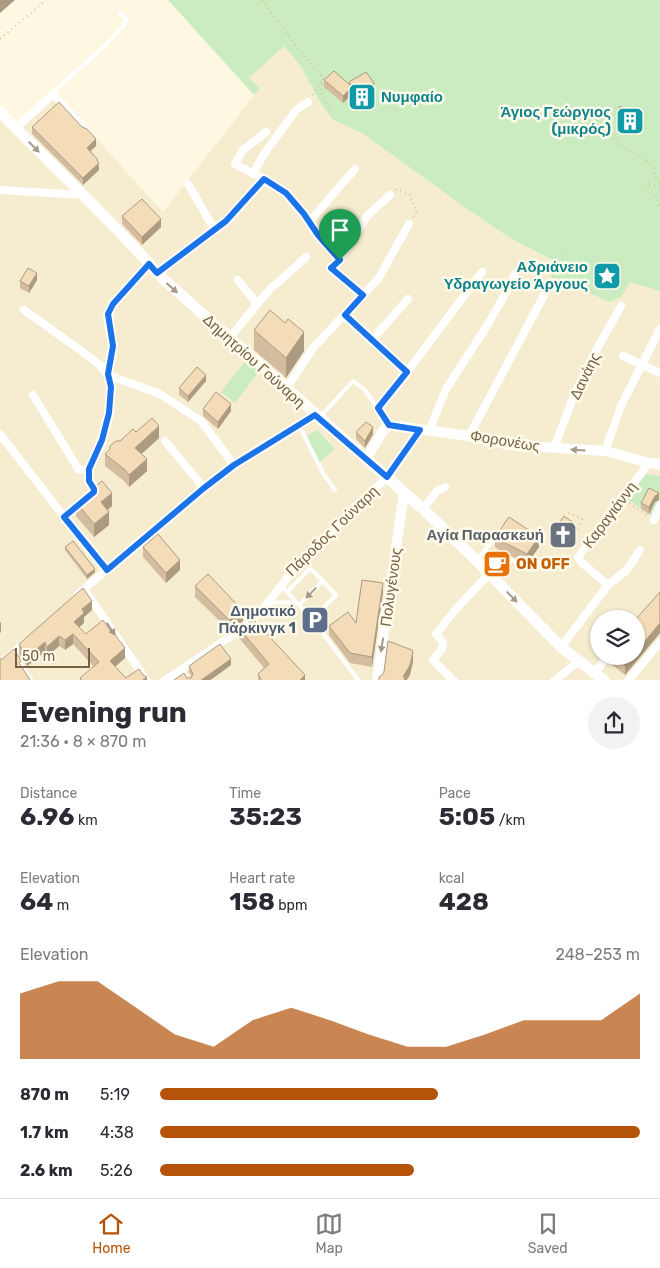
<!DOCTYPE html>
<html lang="en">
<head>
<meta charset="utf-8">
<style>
  body { margin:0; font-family:Rubik,sans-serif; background:#f2f2f3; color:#2b2b33; height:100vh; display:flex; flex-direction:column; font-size:19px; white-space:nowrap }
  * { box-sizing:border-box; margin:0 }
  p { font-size:16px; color:#7c7c81 }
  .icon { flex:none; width:28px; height:28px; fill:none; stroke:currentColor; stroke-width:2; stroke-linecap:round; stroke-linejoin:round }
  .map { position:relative; height:680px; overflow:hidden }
  .side { display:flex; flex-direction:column; background:#fff; flex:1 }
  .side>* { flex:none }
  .controls { position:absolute; left:590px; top:610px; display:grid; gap:10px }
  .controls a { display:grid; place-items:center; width:55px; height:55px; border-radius:50%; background:#fff; box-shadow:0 1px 4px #0004; font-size:25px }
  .scale { position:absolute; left:15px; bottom:12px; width:75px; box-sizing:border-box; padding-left:5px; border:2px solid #786147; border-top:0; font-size:14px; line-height:18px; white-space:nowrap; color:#786147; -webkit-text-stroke:4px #fffbea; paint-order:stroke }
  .pin { position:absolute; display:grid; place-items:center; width:42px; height:42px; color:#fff; margin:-51px -21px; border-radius:50% 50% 50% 0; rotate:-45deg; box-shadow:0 0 5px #0007 }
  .pin .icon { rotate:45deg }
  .round { display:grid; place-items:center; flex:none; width:52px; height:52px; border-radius:26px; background:#f2f2f3 }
  .head { display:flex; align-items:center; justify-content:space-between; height:85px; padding:0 20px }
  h1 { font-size:28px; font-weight:700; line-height:38px }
  .metrics { display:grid; grid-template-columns:repeat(3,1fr); gap:8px; height:85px; padding:5px 20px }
  .metrics div { display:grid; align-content:center }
  .metrics b { font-size:25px; font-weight:700 }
  .metrics small { font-size:14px; font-weight:400 }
  .metrics p { font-size:14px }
  .chart { height:140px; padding:10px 20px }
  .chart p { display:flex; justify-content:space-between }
  .chart svg { width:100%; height:90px; margin-top:5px; fill:#b45309; opacity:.7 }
  ul { padding:0 20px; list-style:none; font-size:16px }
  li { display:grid; grid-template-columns:80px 60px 1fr; align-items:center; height:38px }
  li i { height:12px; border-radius:6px; background:#b45309 }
  .tab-bar { display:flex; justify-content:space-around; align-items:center; height:70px; border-top:1px solid #e1e1e2; background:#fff; font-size:14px; color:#7c7c81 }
  .tab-bar a { display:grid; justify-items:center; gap:2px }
  .tab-bar .selected { color:#b45309 }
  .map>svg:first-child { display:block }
  .residential { fill:#f6ecd0; fill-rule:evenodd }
  .green { fill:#caecc0 }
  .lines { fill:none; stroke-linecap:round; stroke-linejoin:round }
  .path { stroke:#dac09b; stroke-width:2; stroke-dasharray:1 4; stroke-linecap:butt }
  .service { stroke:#fff; stroke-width:4 }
  .minor { stroke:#fff; stroke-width:8 }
  .tertiary { stroke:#fff; stroke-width:10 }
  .secondary { stroke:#fff; stroke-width:11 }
  .wall { fill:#d3bd9e }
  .shaded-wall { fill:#ac9a81 }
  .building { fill:#f5dcb8; stroke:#ac9a81 }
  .oneway { fill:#a79887 }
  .route-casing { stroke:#fff; stroke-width:10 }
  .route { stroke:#1a73e8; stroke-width:6 }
  .labels { text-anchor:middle; stroke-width:5; stroke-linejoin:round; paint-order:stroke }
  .culture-label { font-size:15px; font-weight:bold; fill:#0d838f; stroke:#fffbea; text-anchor:end }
  .street-label { font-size:15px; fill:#786147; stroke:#fffbea }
  .worship-label { font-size:15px; font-weight:bold; fill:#5b616d; stroke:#fffbea; text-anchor:end }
  .food-label { font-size:15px; font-weight:bold; fill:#c56008; stroke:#fffbea; text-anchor:start }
  .service-label { font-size:15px; font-weight:bold; fill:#4e5e75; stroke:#fffbea; text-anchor:end }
</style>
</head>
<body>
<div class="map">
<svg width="660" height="681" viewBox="0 0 660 681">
  <rect width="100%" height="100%" fill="#fef8e2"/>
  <path class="residential" d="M284,45L300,65L320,102L333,120L362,133L463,206L510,238L557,263L551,276L621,297L630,282L660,291V680H0V119L15,133L57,95L163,212L260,88L249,78ZM599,619H636V656H599Z"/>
  <path class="green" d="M168,0H660V291L630,282L621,297L610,302L550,276L556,262L510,238L463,206L362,133L333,120L320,102L300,65L284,46L249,78L260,88L254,95Z
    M247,359L260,370L235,403L221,392Z
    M317,430L335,449L319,463L306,436Z
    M646,474L660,476V498L652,516L627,499Z"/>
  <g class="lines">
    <path class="path" d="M262,0L298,49L323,78L321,93L330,108
      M0,39L46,0
      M313,95L322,80
      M638,120L640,122C637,125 632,128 628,127C617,117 606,112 592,113L599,123L617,138L622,147L649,162L654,168L656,178L660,183
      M660,186L645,184L657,199L660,206
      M396,190L397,189L411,195L412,202L417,211L413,218
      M553,277L565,254
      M393,469L415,438
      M629,503L648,516
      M568,513L582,519L572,539L577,543
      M531,564L541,552"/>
    <path class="service" d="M53,94L55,90L106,45L123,26L126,20V17L120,14
      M321,416L353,381L365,390L378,409
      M299,425L324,475L335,490
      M478,559L500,531
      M485,566L496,554H500L527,568
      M281,585L296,602
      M287,592L310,568L336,595L312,619
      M269,603L296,602L312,619L359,681
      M299,605L323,581
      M19,661L32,681
      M182,669L189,681"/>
    <path class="minor" d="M16,128L53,94L86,130
      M266,132L243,150L235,164L264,179L286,193L304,214L318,235L340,260L331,268L363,295
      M253,174L264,154L296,110L308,102
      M188,184L215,230
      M0,190L83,195
      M309,222L355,169
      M340,260L367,216L390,195
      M157,273L227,221L264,179
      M257,304L271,288L282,279L306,257
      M24,310L87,355L101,366L108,375L160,394L201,421L234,465
      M345,315L407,372L378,409L389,425
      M229,339L257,304L238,280
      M372,340L408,299
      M623,356L660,373
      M407,372L482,272
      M286,389L313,348L378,279L409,224
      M33,395L79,470L89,469
      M429,431L446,389L485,329L503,298L515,274
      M0,434L64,517L107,570
      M469,436L550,284
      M165,441L204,488
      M554,448L575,393L593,356L621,306
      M605,451L621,406L660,329
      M423,509L437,491L445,487
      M64,517L94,492V489L89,481V469L102,440L109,413L111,387L108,375L113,346L108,314L113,304L149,264
      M654,520L660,505
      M291,572L387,477
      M608,585L627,570L640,550
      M84,589L147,681
      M78,594L204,488L234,465L315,415
      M561,647L608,585L581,562L578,557L649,463
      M0,664L27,641
      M595,673L608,656
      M164,681L249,624L268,603L294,569
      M454,681L433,660L442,649L443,642L436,634L455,610L489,574
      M554,681L579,661
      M628,681L660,642"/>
    <path class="tertiary" d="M366,459L383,431L389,425L469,436L510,445L605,451L649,463L660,464
      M377,681L404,492"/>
    <path class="secondary" d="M0,112C54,167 111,220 162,278L423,509L476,560L561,647L605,681"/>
  </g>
  <path class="wall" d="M324,80L349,85V82L374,89L361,105L352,92V94L343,103L324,87Z
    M616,114L635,119L631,126L616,117Z
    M32,127L96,146L91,151L98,162L99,170L83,185L32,134Z
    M122,216L161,227L142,245L122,224Z
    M37,280L29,293L20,288V281Z
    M254,330L304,351L286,378L254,350Z
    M206,381L188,402L179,395V388Z
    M203,409L231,411L218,429L203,416Z
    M136,432L159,438L141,454L147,471L129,487L124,481L105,466V454L120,441Z
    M356,432L373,434L365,448L356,439Z
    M659,500L655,502L649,514L641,509V503Z
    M76,502L112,506L108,510L109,525L94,537L76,516Z
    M574,530L562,546L557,545L553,539V532Z
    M495,537L539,547L527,564L499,550L495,547Z
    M65,547L95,572L87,579L65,550Z
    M143,547L180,570L166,583L143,557Z
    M491,561H506L498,571L491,565Z
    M195,586L243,621L229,630L195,597Z
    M383,592L372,667L350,663L329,635V626L356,623Z
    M660,592V633L625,675L610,663V656H636L640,615Z
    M92,610L84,617V623L79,627L86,634L125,658L115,667L126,678L147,681H80V678L94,667L73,644L65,650L59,646L47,657L45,652L27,666L19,654V644Z
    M239,628L305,681H258V674L264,668L239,638Z
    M231,665L209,681L187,678L192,677L189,672V666Z"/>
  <path class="shaded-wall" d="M0,0H15L0,13Z
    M374,83V89L361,105V98Z
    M352,87V94L343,103V96Z
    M635,116V119L631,126V123Z
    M96,139V146L87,154V148Z
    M98,160L99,170L83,185V178Z
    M161,219V227L142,245V237Z
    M37,273V280L29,293V286Z
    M304,332V351L286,378V358Z
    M206,375V381L188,402V396Z
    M231,404V411L218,429V422Z
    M159,426V438L135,460V448Z
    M373,427V434L365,448V441Z
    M147,459V471L129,487V475Z
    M112,493V506L101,515V502Z
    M659,493V500L655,502L649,514V507L655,496Z
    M109,512V525L94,537V524Z
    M574,523V530L562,546V539Z
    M539,537V547L527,564V554Z
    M506,558V561L498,571V568Z
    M180,560V570L166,583V573Z
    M95,569V572L87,579V575Z
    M383,583V592L372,667V657Z
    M92,601V610L84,617V623L74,632V622L82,609Z
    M243,611V621L229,630V620Z
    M1,622V632L0,633V623Z
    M660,623V633L625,675V665L632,656H636V652Z
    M73,634V644L65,650V640Z
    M59,636V646L47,657V647Z
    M45,642V652L27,666V657Z
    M125,648V658L110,671V661Z
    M413,652V662L410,675L406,681H403V677Z
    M231,659V665L209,681H200Z
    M305,675V681H299Z
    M147,677V681H141Z"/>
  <path class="building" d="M334,71L352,87L343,96L324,80Z
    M366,72L374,83L361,98L349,82Z
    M59,102L82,127L87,129L96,139L87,148L98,160L97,161L99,163L83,178L32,127Z
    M620,106L635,116L631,123L616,114Z
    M142,199L161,219L142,237L122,216Z
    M28,268L37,273L29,286L20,281Z
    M270,310L285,323L288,319L304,332L286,358L254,330Z
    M197,367L206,375L188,396L179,388Z
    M216,392L231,404L218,422L203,409Z
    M152,418L159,426L135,448L147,459L129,475L124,469L105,454L110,449V446L116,441H120L133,429L136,432Z
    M366,422L373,427L365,441L356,432Z
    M102,481L112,493L101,502L109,512L94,524L76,502Z
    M649,488L659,493L655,496L649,507L641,503Z
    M564,516L574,523L562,539H557L553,532Z
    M509,517L539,537L527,554L499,540L495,537Z
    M158,534L180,560L166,573L143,547Z
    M73,541L95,569L87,575L65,547Z
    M498,554L506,558L498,568L491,561Z
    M208,574L243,611L229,620L195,586Z
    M362,580L383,583L372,657L350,653L329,626L348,612L356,623Z
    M83,588L92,601L82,609L84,613L74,622L86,634L103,620L112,633L113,632L125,648L110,661L126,678L139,669L143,675L147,677L141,681H82L80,678L99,662L73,634L65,640L59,636L47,647L45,642L27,657L19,644Z
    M660,592V623L636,652V619Z
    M254,620L305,675L299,681H260L261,679L258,674L269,664L239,628Z
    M388,641L412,650L413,652L410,665L403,677H405L404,681H379V677L382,675L384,672Z
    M220,644L231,659L200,681H173L184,673L187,678H191L193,674L189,666Z
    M14,649L21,661L19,663L31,681H0V659H2Z
    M614,656H632L625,665Z"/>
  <defs><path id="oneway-solid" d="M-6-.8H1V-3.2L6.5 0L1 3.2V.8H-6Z" transform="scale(1.25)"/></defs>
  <g class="oneway">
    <use href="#oneway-solid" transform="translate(34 147) rotate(45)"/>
    <use href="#oneway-solid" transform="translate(172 288) rotate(42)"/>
    <use href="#oneway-solid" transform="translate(578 450) rotate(-177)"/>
    <use href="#oneway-solid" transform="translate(311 593) rotate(134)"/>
    <use href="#oneway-solid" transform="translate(512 597) rotate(46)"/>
    <use href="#oneway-solid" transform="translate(111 629) rotate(56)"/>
    <use href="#oneway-solid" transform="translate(382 645) rotate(99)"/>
  </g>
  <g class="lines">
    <defs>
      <path id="route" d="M264,179L286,193L304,214L318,235L340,260L331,268L363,295L345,315L407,372L378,408L389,425L420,430L387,477L315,415L234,465L204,488L107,570L64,517L94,492V489L89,481V469L102,440L109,413L111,387L108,374L113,346L108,314L113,304L149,264L157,273L226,221Z"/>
    </defs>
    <use href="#route" class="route-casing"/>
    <use href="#route" class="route"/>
  </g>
  <defs>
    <symbol id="building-square" viewBox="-11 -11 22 22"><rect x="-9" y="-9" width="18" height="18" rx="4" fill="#0f9aa8" stroke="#fffbea"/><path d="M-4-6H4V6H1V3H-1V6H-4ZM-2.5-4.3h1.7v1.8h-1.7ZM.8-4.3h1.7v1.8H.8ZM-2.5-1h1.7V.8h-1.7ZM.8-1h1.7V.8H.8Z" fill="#fff"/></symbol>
    <symbol id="sight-square" viewBox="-11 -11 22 22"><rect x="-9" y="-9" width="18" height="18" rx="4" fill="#0f9aa8" stroke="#fffbea"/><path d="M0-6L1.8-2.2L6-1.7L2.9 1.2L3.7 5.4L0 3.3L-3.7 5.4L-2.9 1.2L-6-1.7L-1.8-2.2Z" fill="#fff"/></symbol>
    <symbol id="church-square" viewBox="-11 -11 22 22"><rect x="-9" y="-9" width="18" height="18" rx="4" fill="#6b7280" stroke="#fffbea"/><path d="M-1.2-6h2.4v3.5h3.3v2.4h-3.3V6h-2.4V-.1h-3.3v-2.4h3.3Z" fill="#fff"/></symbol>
    <symbol id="cafe-square" viewBox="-11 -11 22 22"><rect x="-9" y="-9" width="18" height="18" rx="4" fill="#e8710a" stroke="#fffbea"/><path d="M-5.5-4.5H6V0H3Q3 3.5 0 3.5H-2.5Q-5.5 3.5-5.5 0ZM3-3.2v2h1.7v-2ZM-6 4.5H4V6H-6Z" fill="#fff"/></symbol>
    <symbol id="parking-square" viewBox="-11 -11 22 22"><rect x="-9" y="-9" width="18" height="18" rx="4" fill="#5c6f8a" stroke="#fffbea"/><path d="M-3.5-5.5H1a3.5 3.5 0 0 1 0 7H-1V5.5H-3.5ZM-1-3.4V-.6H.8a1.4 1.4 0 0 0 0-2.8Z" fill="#fff"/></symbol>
  </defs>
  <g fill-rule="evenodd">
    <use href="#building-square" x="346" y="81" width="32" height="32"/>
    <use href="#building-square" x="614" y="105" width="32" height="32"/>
    <use href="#sight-square" x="591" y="260" width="32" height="32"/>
    <use href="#church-square" x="547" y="519" width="32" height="32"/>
    <use href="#cafe-square" x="481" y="548" width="32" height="32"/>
    <use href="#parking-square" x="299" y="604" width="32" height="32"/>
  </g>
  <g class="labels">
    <g class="culture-label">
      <text x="381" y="102" text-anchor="start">Νυμφαίο</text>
      <text x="611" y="117">Άγιος Γεώργιος<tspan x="611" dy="17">(μικρός)</tspan></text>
      <text x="588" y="272">Αδριάνειο<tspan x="588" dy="17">Υδραγωγείο Άργους</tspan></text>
    </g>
    <g class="street-label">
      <text transform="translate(254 361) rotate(42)" y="5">Δημητρίου Γούναρη</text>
      <text transform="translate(585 376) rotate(-64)" y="5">Δανάης</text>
      <text transform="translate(505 441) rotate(9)" y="5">Φορονέως</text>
      <text transform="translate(610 515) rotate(-53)" y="5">Καραγιάννη</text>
      <text transform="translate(332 531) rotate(-44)" y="5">Πάροδος Γούναρη</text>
      <text transform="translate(391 587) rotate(-82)" y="5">Πολυγένους</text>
    </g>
    <g class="worship-label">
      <text x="544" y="540">Αγία Παρασκευή</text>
    </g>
    <g class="food-label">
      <text x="516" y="569">ON OFF</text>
    </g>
    <g class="service-label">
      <text x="296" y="616">Δημοτικό<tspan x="296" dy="17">Πάρκινγκ 1</tspan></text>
    </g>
  </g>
</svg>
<div class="controls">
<a><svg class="icon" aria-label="layers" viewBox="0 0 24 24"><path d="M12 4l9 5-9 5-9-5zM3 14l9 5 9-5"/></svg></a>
</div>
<div class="scale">50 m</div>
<div class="pin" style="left:340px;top:260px;background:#1e9e55"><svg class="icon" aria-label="arrive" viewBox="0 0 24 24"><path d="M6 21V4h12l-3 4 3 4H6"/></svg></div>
</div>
<section class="side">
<div class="head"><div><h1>Evening run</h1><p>21:36 · 8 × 870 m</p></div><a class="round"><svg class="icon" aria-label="share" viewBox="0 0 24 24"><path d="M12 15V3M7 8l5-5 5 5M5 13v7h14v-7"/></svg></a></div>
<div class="metrics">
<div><p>Distance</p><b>6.96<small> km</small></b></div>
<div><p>Time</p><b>35:23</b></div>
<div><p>Pace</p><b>5:05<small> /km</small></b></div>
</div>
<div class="metrics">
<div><p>Elevation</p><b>64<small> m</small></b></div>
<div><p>Heart rate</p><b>158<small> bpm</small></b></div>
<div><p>kcal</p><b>428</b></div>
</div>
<div class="chart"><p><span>Elevation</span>248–253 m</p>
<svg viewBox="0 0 160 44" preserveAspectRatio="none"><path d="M0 44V12L10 6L20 6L30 19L40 32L50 38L60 25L70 19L80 25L90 32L100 38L110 38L120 32L130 25L140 25L150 25L160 12V44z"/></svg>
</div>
<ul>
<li><b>870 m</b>5:19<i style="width:58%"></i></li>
<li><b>1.7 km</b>4:38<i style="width:100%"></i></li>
<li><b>2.6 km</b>5:26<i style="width:53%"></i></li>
</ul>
</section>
<nav class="tab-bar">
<a class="selected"><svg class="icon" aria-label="home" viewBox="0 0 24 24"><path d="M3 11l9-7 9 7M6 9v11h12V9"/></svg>Home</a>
<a><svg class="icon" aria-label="map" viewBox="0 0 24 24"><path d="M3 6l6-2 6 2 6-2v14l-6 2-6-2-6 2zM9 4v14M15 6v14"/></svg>Map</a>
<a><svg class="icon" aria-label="saved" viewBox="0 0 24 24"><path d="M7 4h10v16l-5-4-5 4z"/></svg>Saved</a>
</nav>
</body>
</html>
